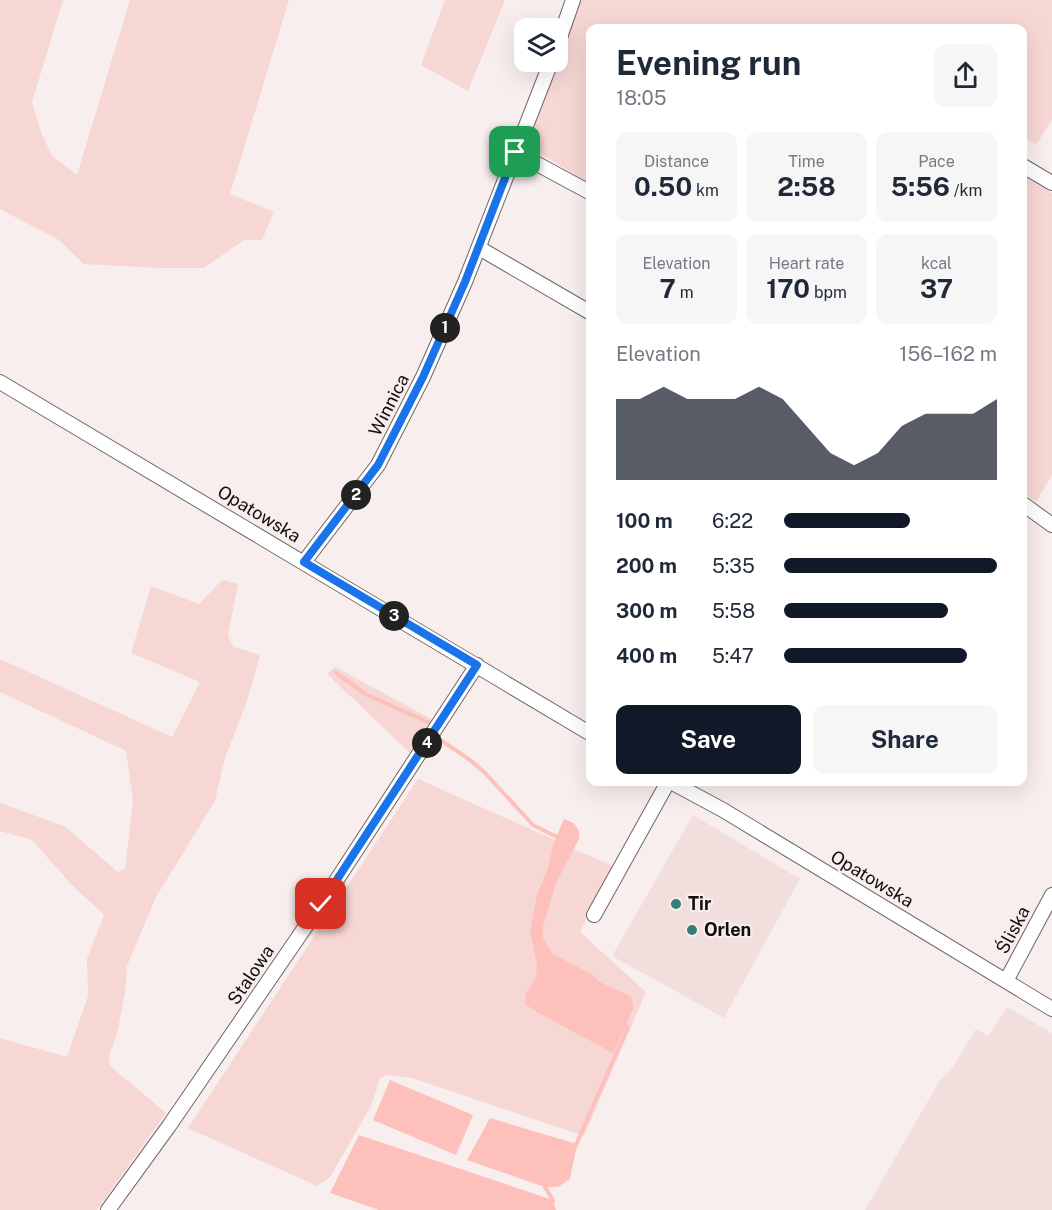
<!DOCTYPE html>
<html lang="en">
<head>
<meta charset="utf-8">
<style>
  body { margin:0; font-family:"Public Sans",sans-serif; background:#f6f6f7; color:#1f2937; height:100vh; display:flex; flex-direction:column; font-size:22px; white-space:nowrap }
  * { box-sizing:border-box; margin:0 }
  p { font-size:20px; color:#747a83 }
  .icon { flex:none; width:33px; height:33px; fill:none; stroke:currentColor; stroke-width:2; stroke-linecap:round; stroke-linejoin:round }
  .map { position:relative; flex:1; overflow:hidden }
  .sheet { position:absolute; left:586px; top:24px; width:441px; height:762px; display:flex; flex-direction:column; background:#fff; border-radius:12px; box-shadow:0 6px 24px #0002 }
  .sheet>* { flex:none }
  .fabs { position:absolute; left:514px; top:18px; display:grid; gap:12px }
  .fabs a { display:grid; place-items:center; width:54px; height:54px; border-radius:12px; background:#fff; box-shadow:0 6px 24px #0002; font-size:30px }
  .pin { position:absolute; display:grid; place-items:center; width:51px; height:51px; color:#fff; margin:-26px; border-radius:12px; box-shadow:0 3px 9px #0006 }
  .km { position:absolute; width:30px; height:30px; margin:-15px; border-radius:50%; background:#222; color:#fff; font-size:16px; line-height:30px; text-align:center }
  .round { display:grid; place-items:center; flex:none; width:63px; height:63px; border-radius:12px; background:#f6f6f7 }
  .headline { display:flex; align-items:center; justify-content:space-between; height:102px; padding:0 30px }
  h1 { font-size:33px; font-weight:700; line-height:45px }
  .stats { display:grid; grid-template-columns:repeat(3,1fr); gap:9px; height:102px; padding:6px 30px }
  .stats div { display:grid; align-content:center; border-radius:12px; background:#f6f6f7; text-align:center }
  .stats b { font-size:26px; font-weight:700 }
  .stats small { font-size:16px; font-weight:400 }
  .stats p { font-size:16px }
  .chart { height:168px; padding:12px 30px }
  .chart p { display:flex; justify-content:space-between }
  .chart svg { width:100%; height:108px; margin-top:6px; fill:#111827; opacity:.7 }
  .button { display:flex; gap:12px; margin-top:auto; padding:12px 30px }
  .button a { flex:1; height:69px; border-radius:12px; background:#111827; color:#fff; font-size:24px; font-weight:700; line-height:69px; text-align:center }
  .button a+a { background:#f6f6f7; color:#1f2937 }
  ul { padding:0 30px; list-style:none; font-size:20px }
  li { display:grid; grid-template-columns:96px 72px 1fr; align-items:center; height:45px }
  li i { height:15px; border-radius:8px; background:#111827 }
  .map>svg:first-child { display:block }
  .built { fill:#f2dfdd }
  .green { fill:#f6d7d4; fill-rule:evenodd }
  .water { fill:#fec0bb }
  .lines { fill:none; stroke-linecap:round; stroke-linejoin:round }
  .stream { stroke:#fec0bb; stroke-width:4 }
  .minor-casing { stroke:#6f6666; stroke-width:16 }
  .minor { stroke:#fff; stroke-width:14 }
  .route-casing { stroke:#fff; stroke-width:12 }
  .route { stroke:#1a73e8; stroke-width:8 }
  .poi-dot { fill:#367d76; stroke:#f8eeed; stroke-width:2 }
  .labels { text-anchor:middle; stroke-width:4.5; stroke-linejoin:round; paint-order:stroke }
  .street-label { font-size:18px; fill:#100d0c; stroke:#f8eeed }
  .poi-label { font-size:18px; font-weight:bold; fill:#100d0c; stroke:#f8eeed; text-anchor:start }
</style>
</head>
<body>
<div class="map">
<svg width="1052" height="1210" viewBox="0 0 1052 1210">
  <rect width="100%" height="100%" fill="#f8eeed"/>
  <path class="built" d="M693,815L800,879L724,1018L612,956Z
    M1007,1007L1052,1033V1210H865L940,1080L951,1070L976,1029L988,1036Z"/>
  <path class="green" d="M0,0H63L32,102L41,132L52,156L77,175L130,0H289L230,194L274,212L262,240H244L204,268H158L84,264L59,240L0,209Z
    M445,0H505L468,91L421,65Z
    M578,0H1052V120L1036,145L1023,136V28H591V185L527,145L572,23Z
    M1023,176L1052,193V475L1036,502L1023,493Z
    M222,580L238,584L228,636L234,647L260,655L246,704L225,758L215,801L156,897L127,966L125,994L117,1034L109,1056L110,1066L166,1113L97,1210H0V1038L67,1057L88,996L87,959L104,915L71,884L32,840L0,831V803L64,826L118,872L125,869L133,801L126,751L0,692V659L172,737L200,682L131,653L151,586L199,604Z
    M335,667L437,722L412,755L327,674Z
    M418,779L555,840L564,819C582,827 581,833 574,849L613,866L580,932L646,992L584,1136L412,1078L387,1075L380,1078L371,1106L330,1177L317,1186L188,1128ZM593,975L600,982L631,996L634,1006L547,984Z"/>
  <path class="water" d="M564,819L574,823L579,831V839L556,883L543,926V939L553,954L593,975L600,982L631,996L634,1007L613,1053L535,1011L525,1004L526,994L536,978L537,965L530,932L537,895L547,871L553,845Z
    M390,1080L473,1115L456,1155L373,1120Z
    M490,1118L577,1144L570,1179L558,1187H545L467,1160Z
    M359,1135L553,1200L556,1210H379L330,1193Z"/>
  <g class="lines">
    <path class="stream" d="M336,673L367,695L428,722
      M442,741L470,760L484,772L533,825L561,839
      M575,1147L628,1027L621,1023
      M547,1184L545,1187L553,1200L549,1210"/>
    <defs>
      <path id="minor" d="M558,43L573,0
        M515,152L591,193
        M1023,166L1052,183
        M479,248L591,313
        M0,382L591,734
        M1023,504L1052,525
        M304,562L378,465L423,377L465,282L551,62
        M671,782L723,810L1052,1009
        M594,915L668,782
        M1006,981L1052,895
        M108,1210L169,1126L321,904L477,665"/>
    </defs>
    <use href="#minor" class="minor-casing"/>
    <use href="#minor" class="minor"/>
  </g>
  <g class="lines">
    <defs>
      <path id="route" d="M321,904L477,665L304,562L378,465L423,377L465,282L515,152"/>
    </defs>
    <use href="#route" class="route-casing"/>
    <use href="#route" class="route"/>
  </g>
  <g class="poi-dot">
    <circle cx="676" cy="904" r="6"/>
    <circle cx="692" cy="930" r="6"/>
  </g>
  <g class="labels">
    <g class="street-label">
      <text transform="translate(389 405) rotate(-63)" y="6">Winnica</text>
      <text transform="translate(259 514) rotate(31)" y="6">Opatowska</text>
      <text transform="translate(872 879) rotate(31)" y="6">Opatowska</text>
      <text transform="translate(1013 930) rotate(-62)" y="6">Śliska</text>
      <text transform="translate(251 975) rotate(-56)" y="6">Stalowa</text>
    </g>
    <g class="poi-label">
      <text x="688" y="910">Tir</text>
      <text x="704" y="936">Orlen</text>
    </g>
  </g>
</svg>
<div class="fabs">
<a><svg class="icon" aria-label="layers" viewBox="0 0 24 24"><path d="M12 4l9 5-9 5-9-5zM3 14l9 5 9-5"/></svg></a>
</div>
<div class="pin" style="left:515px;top:152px;background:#1e9e55"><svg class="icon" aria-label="arrive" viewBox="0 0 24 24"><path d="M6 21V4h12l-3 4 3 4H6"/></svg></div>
<div class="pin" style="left:321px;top:904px;background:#d93025"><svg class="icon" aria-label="check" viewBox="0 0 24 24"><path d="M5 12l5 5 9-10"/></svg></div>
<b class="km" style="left:445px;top:328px">1</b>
<b class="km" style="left:356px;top:495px">2</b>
<b class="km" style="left:394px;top:616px">3</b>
<b class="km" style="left:427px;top:743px">4</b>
<section class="sheet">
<div class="headline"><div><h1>Evening run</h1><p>18:05</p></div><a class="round"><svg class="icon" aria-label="share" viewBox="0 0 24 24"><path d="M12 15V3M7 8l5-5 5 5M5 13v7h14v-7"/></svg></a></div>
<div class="stats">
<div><p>Distance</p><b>0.50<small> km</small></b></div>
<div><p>Time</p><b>2:58</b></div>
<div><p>Pace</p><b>5:56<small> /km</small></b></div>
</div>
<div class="stats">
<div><p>Elevation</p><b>7<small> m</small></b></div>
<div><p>Heart rate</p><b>170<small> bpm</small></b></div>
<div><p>kcal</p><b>37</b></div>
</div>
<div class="chart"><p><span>Elevation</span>156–162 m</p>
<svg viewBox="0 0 160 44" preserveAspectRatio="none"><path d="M0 44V11L10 11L20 6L30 11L40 11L50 11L60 6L70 11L80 22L90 33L100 38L110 33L120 22L130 17L140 17L150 17L160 11V44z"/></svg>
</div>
<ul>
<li><b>100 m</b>6:22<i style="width:59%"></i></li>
<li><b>200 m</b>5:35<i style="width:100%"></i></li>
<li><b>300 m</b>5:58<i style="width:77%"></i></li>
<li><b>400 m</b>5:47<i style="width:86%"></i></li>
</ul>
<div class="button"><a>Save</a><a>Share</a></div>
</section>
</div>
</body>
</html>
